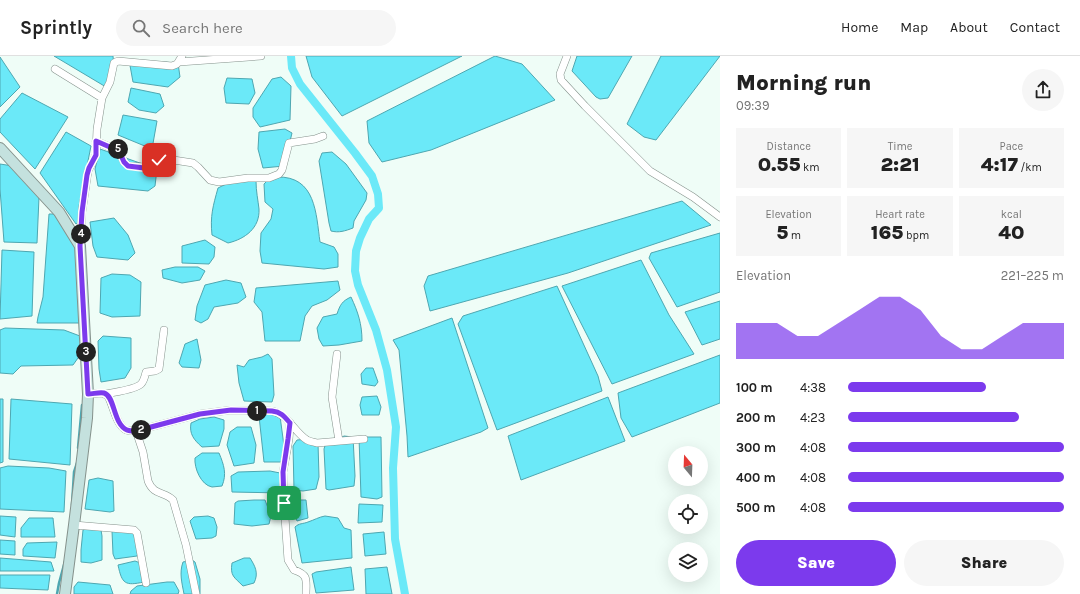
<!DOCTYPE html>
<html lang="en">
<head>
<meta charset="utf-8">
<style>
  body { margin:0; font-family:Karla,sans-serif; background:#f6f6f6; color:#222; height:100vh; display:flex; flex-direction:column; font-size:15px; white-space:nowrap }
  * { box-sizing:border-box; margin:0 }
  p { font-size:13px; color:#767676 }
  .icon { flex:none; width:22px; height:22px; fill:none; stroke:currentColor; stroke-width:2; stroke-linecap:round; stroke-linejoin:round }
  .map { position:relative; flex:1; overflow:hidden }
  .details { display:flex; flex-direction:column; background:#fff; width:360px }
  .details>* { flex:none }
  .needle { width:26px; rotate:341deg }
  .fabs { position:absolute; left:668px; top:390px; display:grid; gap:8px }
  .fabs a { display:grid; place-items:center; width:40px; height:40px; border-radius:50%; background:#fff; box-shadow:0 4px 16px #0002; font-size:20px }
  .pin { position:absolute; display:grid; place-items:center; width:34px; height:34px; color:#fff; margin:-17px; border-radius:8px; box-shadow:0 2px 6px #0006 }
  .km { position:absolute; width:20px; height:20px; margin:-10px; border-radius:50%; background:#222; color:#fff; font-size:11px; line-height:20px; text-align:center }
  .round { display:grid; place-items:center; flex:none; width:42px; height:42px; border-radius:21px; background:#f6f6f6 }
  .head { display:flex; align-items:center; justify-content:space-between; height:68px; padding:0 16px }
  h1 { font-size:22px; font-weight:800; line-height:30px }
  .stats { display:grid; grid-template-columns:repeat(3,1fr); gap:6px; height:68px; padding:4px 16px }
  .stats div { display:grid; align-content:center; border-radius:0px; background:#f6f6f6; text-align:center }
  .stats b { font-size:20px; font-weight:800 }
  .stats small { font-size:11px; font-weight:400 }
  .stats p { font-size:11px }
  .chart { height:112px; padding:8px 16px }
  .chart p { display:flex; justify-content:space-between }
  .chart svg { width:100%; height:72px; margin-top:4px; fill:#7c3aed; opacity:.7 }
  .action { display:flex; gap:8px; margin-top:auto; padding:8px 16px }
  .action a { flex:1; height:46px; border-radius:24px; background:#7c3aed; color:#fff; font-size:16px; font-weight:800; line-height:46px; text-align:center }
  .action a+a { background:#f6f6f6; color:#222 }
  ul { padding:0 16px; list-style:none; font-size:13px }
  li { display:grid; grid-template-columns:64px 48px 1fr; align-items:center; height:30px }
  li i { height:10px; border-radius:5px; background:#7c3aed }
  header { display:flex; align-items:center; gap:24px; box-sizing:border-box; height:56px; padding:0 20px; background:#fff; border-bottom:1px solid #e0e0e0 }
  header strong { font-size:19px }
  nav { display:flex; gap:22px; margin-inline-start:auto; font-size:14px }
  .search { width:280px; height:36px; background:#f6f6f6; display:flex; align-items:center; gap:10px; box-sizing:border-box; padding:0 14px; border-radius:22px; color:#767676; font-size:15px }
  main { display:flex; flex:1; min-height:0 }
  .map>svg:first-child { display:block }
  .water { fill:#6be9f8; stroke:#4ea7b1 }
  .lines { fill:none; stroke-linecap:round; stroke-linejoin:round }
  .stream { stroke:#4ea7b1; stroke-width:2.5 }
  .canal { stroke:#6be9f8; stroke-width:8 }
  .street-casing { stroke:#85928c; stroke-width:8 }
  .secondary-casing { stroke:#85928c; stroke-width:12 }
  .street { stroke:#fff; stroke-width:7 }
  .secondary { stroke:#c4e1de; stroke-width:10 }
  .route-casing { stroke:#fff; stroke-width:8 }
  .route { stroke:#7c3aed; stroke-width:5 }
</style>
</head>
<body>
<header>
<strong>Sprintly</strong>
<div class="search"><svg class="icon" aria-label="search" viewBox="0 0 24 24"><circle cx="10" cy="10" r="6"/><path d="M15 15l6 6"/></svg>Search here</div>
<nav><a>Home</a><a>Map</a><a>About</a><a>Contact</a></nav>
</header>
<main>
<div class="map">
<svg width="720" height="538" viewBox="0 0 720 538">
  <rect width="100%" height="100%" fill="#effdf7"/>
  <path class="water" d="M54,0H113L114,13L106,31Z
    M306,0H462L342,60L312,21Z
    M495,0L522,8L555,44L431,94L382,106L369,87L367,65Z
    M577,0H632L608,42L600,43L596,41L572,15Z
    M661,0H720L656,84L644,81L627,68Z
    M0,1L20,31L0,51Z
    M129,4L178,7L180,21L168,31L133,26Z
    M281,21L291,30L290,64L260,71L253,61V52L272,23Z
    M227,22L252,23L255,37L249,48L226,47L224,32Z
    M131,32L160,38L164,50L156,57L139,54L128,46Z
    M22,37L68,61L35,113L0,76V63Z
    M123,59L157,65L152,93L118,79Z
    M285,73L292,77L284,110L263,112L258,93L259,76Z
    M66,76L91,90L79,150V166L76,168L40,117Z
    M100,93L157,113L155,130L148,135L98,130L95,113Z
    M332,96L346,108L367,137L366,144L354,165L353,172C345,175 339,177 331,175L329,167L319,105L322,97Z
    M0,108L13,110L39,141L37,187L4,186L0,133Z
    M277,121C316,120 316,158 320,186L334,191L338,198V211L324,213L262,207L260,195L261,177L271,163L273,153L265,146L264,128L268,124Z
    M232,125H256C256,135 258,144 259,153C260,172 245,183 228,187L212,179C210,160 213,150 218,132Z
    M682,145L711,169L568,217L430,255L424,230L428,220Z
    M49,158H54L78,194L83,267H37L38,261L43,241Z
    M114,162L128,179L135,197L128,204L97,201L93,190L90,166Z
    M720,177V236L677,251L649,202L651,197Z
    M205,184L215,191L214,201L209,208L182,207V190Z
    M2,194L34,196L32,260L0,263Z
    M641,204L669,259L694,298L612,328L562,230Z
    M175,211H198L205,215L200,224L182,227L163,222L162,214Z
    M112,218L130,219L141,226L140,260L112,261L100,257L101,222Z
    M226,224L241,227L246,241L238,247L214,251L208,263L201,267L195,264L197,250L205,229Z
    M338,225L340,234L327,244L312,250L305,260L300,285H265L262,256L254,246L256,232Z
    M557,230L598,320L602,335L497,374L458,268L463,260Z
    M351,241C358,256 362,268 362,285L339,289L323,290L319,283L317,272L323,261L337,258C340,249 342,245 351,241Z
    M720,245V283L702,289L685,256Z
    M452,262L488,372L481,376L408,401L407,380L399,294L393,284Z
    M5,272L64,274L80,280L83,295L73,309L21,310L13,318L0,317V274Z
    M103,280L131,282V312L125,322L101,326L99,313L98,285Z
    M197,283L201,304L199,312L182,311L179,307L185,288Z
    M268,298L272,303L274,339L272,346L244,345L239,327L237,309L244,311L249,304L262,301Z
    M720,299V347L632,381L621,362L618,337Z
    M366,312H373L378,326L375,330L362,328L361,318Z
    M377,340L381,351L379,359H362L360,349L362,341Z
    M608,341L625,385L521,424L508,380Z
    M0,343H3V406L0,407Z
    M11,343L72,348L70,409L9,403Z
    M263,356L280,360L284,390L281,406H264L259,360Z
    M214,361L224,364V373L219,390L202,391C194,384 189,378 191,367L200,363Z
    M237,371H251L256,389L254,407L234,410L227,389L230,376Z
    M344,380L353,381L355,420L354,430L329,434L326,433L324,393L326,386L337,384Z
    M359,381H381L382,441L377,443L361,441Z
    M309,383L318,387L319,421L316,433L303,435L294,434L293,390L297,384Z
    M202,397H219C224,409 227,418 222,430C219,430 215,431 212,431C201,429 194,412 195,402Z
    M8,410L49,412L66,415L64,456L0,453V412Z
    M270,415L280,417L282,437L232,436L231,420L238,416Z
    M98,422L113,425L114,455L110,456L85,453L89,424Z
    M254,444H265L271,460L269,468L252,470L234,468L235,447L238,445Z
    M293,444H306L308,462L297,465L292,449Z
    M359,448L383,449L382,466L358,467Z
    M0,460L16,461L15,481L0,479Z
    M208,460L214,462L217,471L216,480L212,482L196,483L190,465L194,461Z
    M325,460L338,462L344,472L351,474L352,502L302,507L295,471C299,467 303,468 308,466C314,464 319,461 325,460Z
    M29,462H53L55,481H21V472Z
    M91,471L101,474L102,480V504L91,507L81,506V494L83,474Z
    M112,475H138L139,494L137,500L115,503L113,498Z
    M384,476L386,498L365,500L363,478Z
    M0,484L15,485V499L0,498Z
    M57,486L55,502L23,500V493L27,487Z
    M0,502L51,506L54,515H0Z
    M244,502H250C255,510 259,517 254,527L243,530C234,521 230,520 232,507Z
    M192,504L195,506L200,523V538H184C182,527 179,517 183,506Z
    M135,505L143,508L144,526C125,530 122,528 118,509Z
    M351,511L354,534L316,537L312,518L316,516Z
    M387,511L392,538H366L365,513Z
    M0,519H50L48,534L0,532Z
    M78,526L110,529L113,538H74V531Z
    M167,526H174L179,535L178,538H130L131,535L137,530Z"/>
  <g class="lines">
    <path class="stream" d="M78,392L82,349
      M72,449L74,416L77,407
      M57,538L59,527L65,505"/>
    <path class="canal" d="M291,0L292,12L300,28L355,97L372,120L378,138L379,152L369,163L360,182L356,195L355,215L358,229L376,274L387,314L396,371L393,412L395,483L405,538"/>
    <defs>
      <path id="street" d="M567,0L560,18L561,24L585,50L650,115L693,141L720,161
        M179,6L261,0
        M55,13L102,42
        M96,85L119,95L124,106L129,110L144,111L147,110L150,105L154,104L167,103L193,107L198,111L210,124L219,126L248,122H269L279,118L282,114L289,87L315,83L323,80
        M80,190L82,156L88,115L96,99L97,73L102,42L110,26L114,7L118,5L172,10L177,8L182,0
        M337,298L332,341L339,385
        M88,338L102,337L108,340C113,349 116,369 126,374C129,375 133,375 136,375L200,358L231,354L272,355C288,358 294,376 307,384C310,386 314,386 317,387L364,383
        M106,338C114,336 135,334 141,328C144,325 145,320 146,316L155,315L159,313L164,274
        M290,367L289,383L283,416L284,447L288,504L294,514C309,519 306,524 306,538
        M136,375L143,396L148,425C154,440 164,435 173,444L186,489L196,538
        M74,469L134,474L137,477L146,527"/>
      <path id="secondary" d="M0,92L59,156L80,190L88,338L87,362L74,469L65,538"/>
    </defs>
    <use href="#street" class="street-casing"/>
    <use href="#secondary" class="secondary-casing"/>
    <use href="#street" class="street"/>
    <use href="#secondary" class="secondary"/>
  </g>
  <g class="lines">
    <defs>
      <path id="route" d="M159,104H152L147,110L144,112L128,110L124,106L119,95L96,85V99L89,112L87,119L82,156L80,190L88,338C93,338 99,336 104,337C115,340 113,368 127,374C129,375 133,375 136,375L200,358L231,354L272,355C281,356 284,360 290,367L288,383L283,416L284,447"/>
    </defs>
    <use href="#route" class="route-casing"/>
    <use href="#route" class="route"/>
  </g>
</svg>
<div class="fabs">
<a><svg class="needle" viewBox="-14 -14 28 28"><path d="M0-13l5 13h-10z" fill="#e53935"/><path d="M0 13l5-13h-10z" fill="#767676"/></svg></a>
<a><svg class="icon" aria-label="locate" viewBox="0 0 24 24"><circle cx="12" cy="12" r="6"/><path d="M12 2v4M12 18v4M2 12h4M18 12h4"/></svg></a>
<a><svg class="icon" aria-label="layers" viewBox="0 0 24 24"><path d="M12 4l9 5-9 5-9-5zM3 14l9 5 9-5"/></svg></a>
</div>
<div class="pin" style="left:284px;top:447px;background:#1e9e55"><svg class="icon" aria-label="arrive" viewBox="0 0 24 24"><path d="M6 21V4h12l-3 4 3 4H6"/></svg></div>
<div class="pin" style="left:159px;top:104px;background:#d93025"><svg class="icon" aria-label="check" viewBox="0 0 24 24"><path d="M5 12l5 5 9-10"/></svg></div>
<b class="km" style="left:257px;top:355px">1</b>
<b class="km" style="left:141px;top:374px">2</b>
<b class="km" style="left:86px;top:296px">3</b>
<b class="km" style="left:81px;top:178px">4</b>
<b class="km" style="left:118px;top:93px">5</b>
</div>
<section class="details">
<div class="head"><div><h1>Morning run</h1><p>09:39</p></div><a class="round"><svg class="icon" aria-label="share" viewBox="0 0 24 24"><path d="M12 15V3M7 8l5-5 5 5M5 13v7h14v-7"/></svg></a></div>
<div class="stats">
<div><p>Distance</p><b>0.55<small> km</small></b></div>
<div><p>Time</p><b>2:21</b></div>
<div><p>Pace</p><b>4:17<small> /km</small></b></div>
</div>
<div class="stats">
<div><p>Elevation</p><b>5<small> m</small></b></div>
<div><p>Heart rate</p><b>165<small> bpm</small></b></div>
<div><p>kcal</p><b>40</b></div>
</div>
<div class="chart"><p><span>Elevation</span>221–225 m</p>
<svg viewBox="0 0 160 44" preserveAspectRatio="none"><path d="M0 44V22L10 22L20 22L30 30L40 30L50 22L60 14L70 6L80 6L90 14L100 30L110 38L120 38L130 30L140 22L150 22L160 22V44z"/></svg>
</div>
<ul>
<li><b>100 m</b>4:38<i style="width:64%"></i></li>
<li><b>200 m</b>4:23<i style="width:79%"></i></li>
<li><b>300 m</b>4:08<i style="width:100%"></i></li>
<li><b>400 m</b>4:08<i style="width:100%"></i></li>
<li><b>500 m</b>4:08<i style="width:100%"></i></li>
</ul>
<div class="action"><a>Save</a><a>Share</a></div>
</section>
</main>
</body>
</html>
